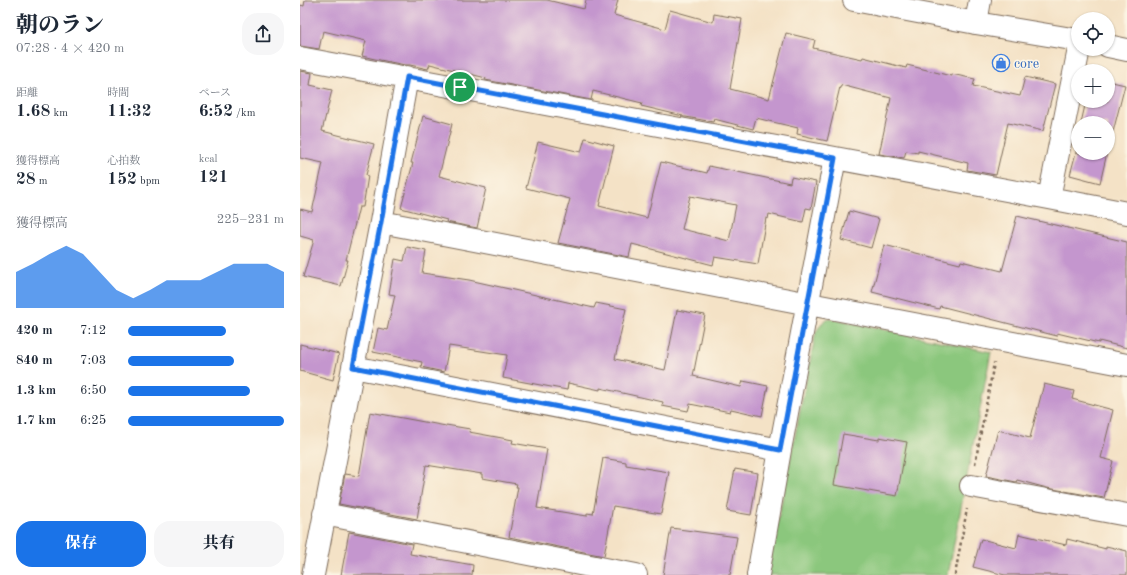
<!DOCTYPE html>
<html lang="ja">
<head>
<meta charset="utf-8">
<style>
  body { margin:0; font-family:"Old Standard TT","Noto Serif JP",serif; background:#f6f6f7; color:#1f2937; height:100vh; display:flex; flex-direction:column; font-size:15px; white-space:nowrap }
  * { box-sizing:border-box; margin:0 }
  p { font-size:13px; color:#747a83 }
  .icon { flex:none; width:22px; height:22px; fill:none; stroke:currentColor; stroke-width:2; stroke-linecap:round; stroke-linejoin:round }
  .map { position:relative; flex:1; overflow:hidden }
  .details { display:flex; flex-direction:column; background:#fff; width:300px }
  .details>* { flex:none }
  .buttons { position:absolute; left:771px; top:12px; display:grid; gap:8px }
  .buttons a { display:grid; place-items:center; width:44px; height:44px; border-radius:50%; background:#fff; box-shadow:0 1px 3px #0004; font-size:20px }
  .pin { position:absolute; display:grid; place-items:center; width:34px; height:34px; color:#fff; margin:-17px; border:2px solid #fff; border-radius:50%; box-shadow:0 1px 4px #0007 }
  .round { display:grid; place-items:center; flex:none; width:42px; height:42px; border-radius:16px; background:#f6f6f7 }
  .summary { display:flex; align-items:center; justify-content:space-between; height:68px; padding:0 16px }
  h1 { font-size:22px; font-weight:800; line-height:30px }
  .stats { display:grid; grid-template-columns:repeat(3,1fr); gap:6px; height:68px; padding:4px 16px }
  .stats div { display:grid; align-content:center }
  .stats b { font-size:17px; font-weight:800 }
  .stats small { font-size:11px; font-weight:400 }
  .stats p { font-size:11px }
  .chart { height:112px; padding:8px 16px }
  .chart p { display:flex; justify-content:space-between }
  .chart svg { width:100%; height:72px; margin-top:4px; fill:#1a73e8; opacity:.7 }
  .action { display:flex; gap:8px; margin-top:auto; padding:8px 16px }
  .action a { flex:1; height:46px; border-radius:16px; background:#1a73e8; color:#fff; font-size:16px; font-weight:800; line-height:46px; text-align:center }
  .action a+a { background:#f6f6f7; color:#1f2937 }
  ul { padding:0 16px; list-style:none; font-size:13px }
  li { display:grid; grid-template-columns:64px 48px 1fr; align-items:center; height:30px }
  li i { height:10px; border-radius:5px; background:#1a73e8 }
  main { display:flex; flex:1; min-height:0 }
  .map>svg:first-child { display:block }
  .green { fill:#8bc77d; stroke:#63784e }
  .building { fill:#c496ce; fill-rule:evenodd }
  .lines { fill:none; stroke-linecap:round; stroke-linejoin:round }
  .street-casing { stroke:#7c6a59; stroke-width:24 }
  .secondary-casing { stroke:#7c6a59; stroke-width:24 }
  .path { stroke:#7c6a59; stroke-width:2.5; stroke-dasharray:3 3; stroke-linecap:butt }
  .street { stroke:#fff; stroke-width:22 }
  .secondary { stroke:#fff; stroke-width:22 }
  .route-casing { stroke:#fff; stroke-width:8 }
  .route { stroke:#1a73e8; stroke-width:5 }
  .labels { text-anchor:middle; stroke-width:3; stroke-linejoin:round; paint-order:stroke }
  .shop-label { font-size:14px; fill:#366cbe; stroke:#fcf5e5; text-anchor:start }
</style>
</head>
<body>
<main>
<section class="details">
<div class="summary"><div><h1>朝のラン</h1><p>07:28 · 4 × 420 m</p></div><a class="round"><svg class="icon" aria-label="share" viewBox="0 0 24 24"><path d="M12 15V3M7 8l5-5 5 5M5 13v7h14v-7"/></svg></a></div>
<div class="stats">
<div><p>距離</p><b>1.68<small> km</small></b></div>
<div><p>時間</p><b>11:32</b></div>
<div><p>ペース</p><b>6:52<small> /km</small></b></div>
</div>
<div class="stats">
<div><p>獲得標高</p><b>28<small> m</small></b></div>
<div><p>心拍数</p><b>152<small> bpm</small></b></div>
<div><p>kcal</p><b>121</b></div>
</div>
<div class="chart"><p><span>獲得標高</span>225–231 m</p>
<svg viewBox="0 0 160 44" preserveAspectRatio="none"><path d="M0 44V22L10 17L20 11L30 6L40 11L50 22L60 33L70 38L80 33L90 27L100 27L110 27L120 22L130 17L140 17L150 17L160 22V44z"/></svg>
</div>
<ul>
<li><b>420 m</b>7:12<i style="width:63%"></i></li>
<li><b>840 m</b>7:03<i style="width:68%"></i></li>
<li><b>1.3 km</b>6:50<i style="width:78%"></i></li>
<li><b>1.7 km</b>6:25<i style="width:100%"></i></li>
</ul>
<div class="action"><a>保存</a><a>共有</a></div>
</section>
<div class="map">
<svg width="827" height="575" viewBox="0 0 827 575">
  <rect width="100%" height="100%" fill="#fcf5e5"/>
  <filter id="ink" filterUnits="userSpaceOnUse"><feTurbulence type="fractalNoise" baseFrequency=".025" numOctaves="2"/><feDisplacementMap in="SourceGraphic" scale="8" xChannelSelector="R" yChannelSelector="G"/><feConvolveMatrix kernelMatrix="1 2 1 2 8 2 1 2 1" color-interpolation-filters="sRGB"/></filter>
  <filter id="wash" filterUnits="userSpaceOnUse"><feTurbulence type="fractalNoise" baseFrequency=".012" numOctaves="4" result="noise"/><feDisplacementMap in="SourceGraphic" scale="16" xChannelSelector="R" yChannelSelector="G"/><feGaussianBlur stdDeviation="0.9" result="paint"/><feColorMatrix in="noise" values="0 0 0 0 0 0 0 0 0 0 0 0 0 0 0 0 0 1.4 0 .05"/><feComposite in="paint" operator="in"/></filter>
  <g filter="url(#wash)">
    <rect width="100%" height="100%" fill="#f4e2c6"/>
    <path class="green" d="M527,319H535L691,352L648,575H467L516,332L521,324Z"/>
    <g id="blocks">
      <path class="building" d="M5,0H247L284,9L286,0H318L314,15L365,29L370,10L413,22L414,14L442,19L430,89L469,99L486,33L515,40L513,48L562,59L563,57L606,68L607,65L651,76V74L675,79L673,86L720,96L725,77L755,84L743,131L708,123L696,175L667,170L668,163L618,151V153L606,151L604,158L579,154L591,98L541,85V87H540L527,141L497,134L498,128L456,118L453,129L414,119L413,122L386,117H383V116L341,106L342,103L293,91L291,100L185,80L186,78L130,64L128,69L110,65H105L75,59L62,56L66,41L23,31L19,49L0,46V5L4,6Z
        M0,71L12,73L10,85L32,90L22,131L74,144L66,175L68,176L63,207H59L46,260H48L41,286L3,277L14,240L0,236V209L12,212L23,163L0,158Z
        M808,81L825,85L813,132H812L808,148V123H781L786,101H808Z
        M123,116L152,124L139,176L186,188L177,228L146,222L147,220L101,208L113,163H111Z
        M285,138L314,146L299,206L347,218L361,162L407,173L409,166L490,183L491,177L516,182L511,209L506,208L503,222L469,214L468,219L466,218L458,264L415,257L413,265L332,244L329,257L258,243L270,199L226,188L238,142L281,152ZM390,196L436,205L429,241L382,229Z
        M778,145V153H807L800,183L770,175Z
        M549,211L579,219L571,248L541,240Z
        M717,216L827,242V348L799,341V343L757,333V336L640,306L639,309L572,292L584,245L660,264L661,261L702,271Z
        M107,247L126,251L122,273L169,280L294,308L296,303L326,309L315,359L365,370L377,310L405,315L393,376L441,387L443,381L468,386L462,416L431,409L430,412L390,404L388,411L362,406L363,402L300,388V390L268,383L267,390L203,378L207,355L149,346L144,372L121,367L122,362L73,352L78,328L87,330L95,295L89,294L95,259L104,261Z
        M0,344L39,354L33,380L0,371Z
        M744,384L774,391L772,399L813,410L801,458L813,461L804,498L747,488L717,480L716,482L686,476L698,430L730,438Z
        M70,412L146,426V425L170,429L169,432L213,440L212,443L247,449L237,508L287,516V513L293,514L303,458L326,462V465L369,472L361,514L313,506L304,556L209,537L218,487H216L217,484L182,478V474L126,465L117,519L39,504L45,474L59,476Z
        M543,434L579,440V437L607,442L597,496L534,485Z
        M435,469L458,473L451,515L427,511Z
        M371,528L437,537L430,575H363Z
        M49,532L112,544L110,554L173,565L172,575H41Z
        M719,534L766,545L767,539L806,549V546L827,551V575H705L673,567L681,539L716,548Z"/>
    </g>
  </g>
  <g filter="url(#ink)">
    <use href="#blocks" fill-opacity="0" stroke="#7c6a59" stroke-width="1"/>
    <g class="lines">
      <defs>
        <path id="street" d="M676,23L680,0
          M779,49L749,198L827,213
          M0,58L749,198
          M81,222L827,365
          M53,367L480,450
          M671,486L827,515
          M24,514L336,575
          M13,575L81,222L107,77
          M458,575L480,450L535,158"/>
        <path id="secondary" d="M554,0L676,23L778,40
          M808,46L827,50"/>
      </defs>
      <use href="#street" class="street-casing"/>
      <use href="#secondary" class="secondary-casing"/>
      <path class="path" d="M675,464L694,363
        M655,575L667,509"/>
      <use href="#street" class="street"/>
      <use href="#secondary" class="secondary"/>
    </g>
  </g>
  <g class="lines" filter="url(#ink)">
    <defs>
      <path id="route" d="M107,77L535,158L480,450L53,367L81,222Z"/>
    </defs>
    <use href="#route" class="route-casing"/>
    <use href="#route" class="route"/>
  </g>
  <defs>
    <symbol id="shop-ring" viewBox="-11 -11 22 22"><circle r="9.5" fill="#fcf5e5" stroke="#3f7fe0" stroke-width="1.5"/><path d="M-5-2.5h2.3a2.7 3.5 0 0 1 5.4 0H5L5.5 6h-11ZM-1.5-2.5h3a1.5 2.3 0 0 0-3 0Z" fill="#3f7fe0"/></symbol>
  </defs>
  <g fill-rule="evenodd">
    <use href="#shop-ring" x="691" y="53" width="20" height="20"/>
  </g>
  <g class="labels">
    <g class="shop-label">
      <text x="714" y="68">core</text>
    </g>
  </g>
</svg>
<div class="buttons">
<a><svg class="icon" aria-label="locate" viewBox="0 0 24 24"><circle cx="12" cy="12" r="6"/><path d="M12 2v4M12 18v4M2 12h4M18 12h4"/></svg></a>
<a>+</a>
<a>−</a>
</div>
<div class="pin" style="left:160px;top:87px;background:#1e9e55"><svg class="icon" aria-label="arrive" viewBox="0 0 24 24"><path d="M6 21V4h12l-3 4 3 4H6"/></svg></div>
</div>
</main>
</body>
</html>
